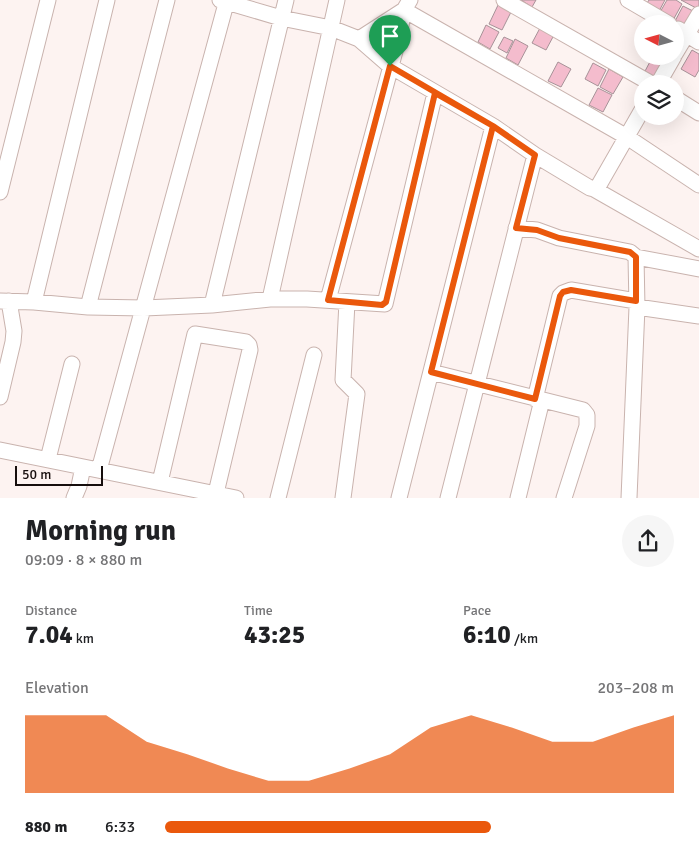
<!DOCTYPE html>
<html lang="en">
<head>
<meta charset="utf-8">
<style>
  body { margin:0; font-family:Signika,sans-serif; background:#f6f6f6; color:#202124; height:100vh; display:flex; flex-direction:column; font-size:19px; white-space:nowrap }
  * { box-sizing:border-box; margin:0 }
  p { font-size:16px; color:#757577 }
  .icon { flex:none; width:28px; height:28px; fill:none; stroke:currentColor; stroke-width:2; stroke-linecap:round; stroke-linejoin:round }
  .map { position:relative; height:498px; overflow:hidden }
  .side { display:flex; flex-direction:column; background:#fff; flex:1 }
  .side>* { flex:none }
  .needle { width:32px; rotate:276deg }
  .tools { position:absolute; left:634px; top:15px; display:grid; gap:10px }
  .tools a { display:grid; place-items:center; width:50px; height:50px; border-radius:50%; background:#fff; box-shadow:0 5px 20px #0002; font-size:25px }
  .scale { position:absolute; left:15px; bottom:12px; width:88px; box-sizing:border-box; padding-left:5px; border:2px solid #160e0d; border-top:0; font-size:14px; line-height:18px; white-space:nowrap; color:#160e0d; -webkit-text-stroke:4px #fdf3f1; paint-order:stroke }
  .pin { position:absolute; display:grid; place-items:center; width:42px; height:42px; color:#fff; margin:-51px -21px; border-radius:50% 50% 50% 0; rotate:-45deg; box-shadow:0 0 5px #0007 }
  .pin .icon { rotate:45deg }
  .round { display:grid; place-items:center; flex:none; width:52px; height:52px; border-radius:26px; background:#f6f6f6 }
  .headline { display:flex; align-items:center; justify-content:space-between; height:85px; padding:0 25px }
  h1 { font-size:28px; font-weight:800; line-height:38px }
  .figures { display:grid; grid-template-columns:repeat(3,1fr); gap:8px; height:85px; padding:5px 25px }
  .figures div { display:grid; align-content:center }
  .figures b { font-size:25px; font-weight:800 }
  .figures small { font-size:14px; font-weight:400 }
  .figures p { font-size:14px }
  .chart { height:140px; padding:10px 25px }
  .chart p { display:flex; justify-content:space-between }
  .chart svg { width:100%; height:90px; margin-top:5px; fill:#ea580c; opacity:.7 }
  ul { padding:0 25px; list-style:none; font-size:16px }
  li { display:grid; grid-template-columns:80px 60px 1fr; align-items:center; height:38px }
  li i { height:12px; border-radius:6px; background:#ea580c }
  .map>svg:first-child { display:block }
  .building { fill:#f4bccd; stroke:#a79298 }
  .lines { fill:none; stroke-linecap:round; stroke-linejoin:round }
  .minor-casing { stroke:#c9b3ae; stroke-width:17 }
  .minor { stroke:#fff; stroke-width:15 }
  .route-casing { stroke:#fff; stroke-width:10 }
  .route { stroke:#ea580c; stroke-width:6 }
</style>
</head>
<body>
<div class="map">
<svg width="699" height="498" viewBox="0 0 699 498">
  <rect width="100%" height="100%" fill="#fdf3f1"/>
  <path class="building" d="M521,0H536L532,7Z
    M649,0H665L658,13L645,6Z
    M667,0H676L682,4L672,22L659,14Z
    M681,0H699V8L698,9Z
    M499,3L512,10L502,30L489,24Z
    M683,6L695,12L685,29L674,23Z
    M486,25L499,32L490,49L478,42Z
    M540,28L554,35L546,50L532,43Z
    M504,37L513,41L507,53L498,48Z
    M515,39L528,46L518,65L506,58Z
    M692,50L699,54V70L695,77L681,69Z
    M653,56H657L667,62L657,80L644,73Z
    M558,62L571,69L561,87L548,81Z
    M593,63L606,70L598,86L585,79Z
    M609,69L623,77L613,94L600,87Z
    M598,88L612,95L603,112L589,105Z"/>
  <g class="lines">
    <defs>
      <path id="minor" d="M220,0L281,18L331,28L359,39L390,66L493,126L535,155L590,188L594,189L599,185L642,110
        M504,0L652,84
        M628,0L669,24
        M678,29L699,42
        M359,39L404,10L627,137L699,185
        M675,54L699,14
        M658,84L674,56
        M675,98L699,113
        M594,189L699,249
        M0,192L48,0
        M516,228L537,230L559,238L630,252L636,257L637,307L629,498
        M636,257L699,269
        M270,299L337,0
        M328,300L398,40L404,10L410,0
        M0,301L34,302L88,307L144,308L212,305L270,299H307L385,304L435,93
        M34,302L107,0
        M212,305L286,0
        M88,307L167,0
        M637,307L699,316
        M431,372L583,410L587,415V426L564,498
        M0,397L13,342L14,331L9,301
        M535,399L560,296L563,293L571,290L636,301
        M0,450L236,498
        M48,459L72,364
        M99,470L227,0
        M160,482L195,334L246,342L249,345L250,350L216,493
        M74,498L79,486L83,467
        M278,498L314,355
        M343,498L357,394L343,380L347,302
        M399,498L493,126
        M448,498L535,155
        M518,498L542,400"/>
    </defs>
    <use href="#minor" class="minor-casing"/>
    <use href="#minor" class="minor"/>
  </g>
  <g class="lines">
    <defs>
      <path id="route" d="M390,66L328,300L382,305L386,302L435,93L493,126L535,155L516,228L537,230L559,238L630,252L636,257V301L571,290L563,292L560,296L535,399L431,372L493,126L390,66"/>
    </defs>
    <use href="#route" class="route-casing"/>
    <use href="#route" class="route"/>
  </g>
</svg>
<div class="tools">
<a><svg class="needle" viewBox="-14 -14 28 28"><path d="M0-13l5 13h-10z" fill="#e53935"/><path d="M0 13l5-13h-10z" fill="#757577"/></svg></a>
<a><svg class="icon" aria-label="layers" viewBox="0 0 24 24"><path d="M12 4l9 5-9 5-9-5zM3 14l9 5 9-5"/></svg></a>
</div>
<div class="scale">50 m</div>
<div class="pin" style="left:390px;top:66px;background:#1e9e55"><svg class="icon" aria-label="arrive" viewBox="0 0 24 24"><path d="M6 21V4h12l-3 4 3 4H6"/></svg></div>
</div>
<section class="side">
<div class="headline"><div><h1>Morning run</h1><p>09:09 · 8 × 880 m</p></div><a class="round"><svg class="icon" aria-label="share" viewBox="0 0 24 24"><path d="M12 15V3M7 8l5-5 5 5M5 13v7h14v-7"/></svg></a></div>
<div class="figures">
<div><p>Distance</p><b>7.04<small> km</small></b></div>
<div><p>Time</p><b>43:25</b></div>
<div><p>Pace</p><b>6:10<small> /km</small></b></div>
</div>
<div class="chart"><p><span>Elevation</span>203–208 m</p>
<svg viewBox="0 0 160 44" preserveAspectRatio="none"><path d="M0 44V6L10 6L20 6L30 19L40 25L50 32L60 38L70 38L80 32L90 25L100 12L110 6L120 12L130 19L140 19L150 12L160 6V44z"/></svg>
</div>
<ul>
<li><b>880 m</b>6:33<i style="width:64%"></i></li>
</ul>
</section>
</body>
</html>
